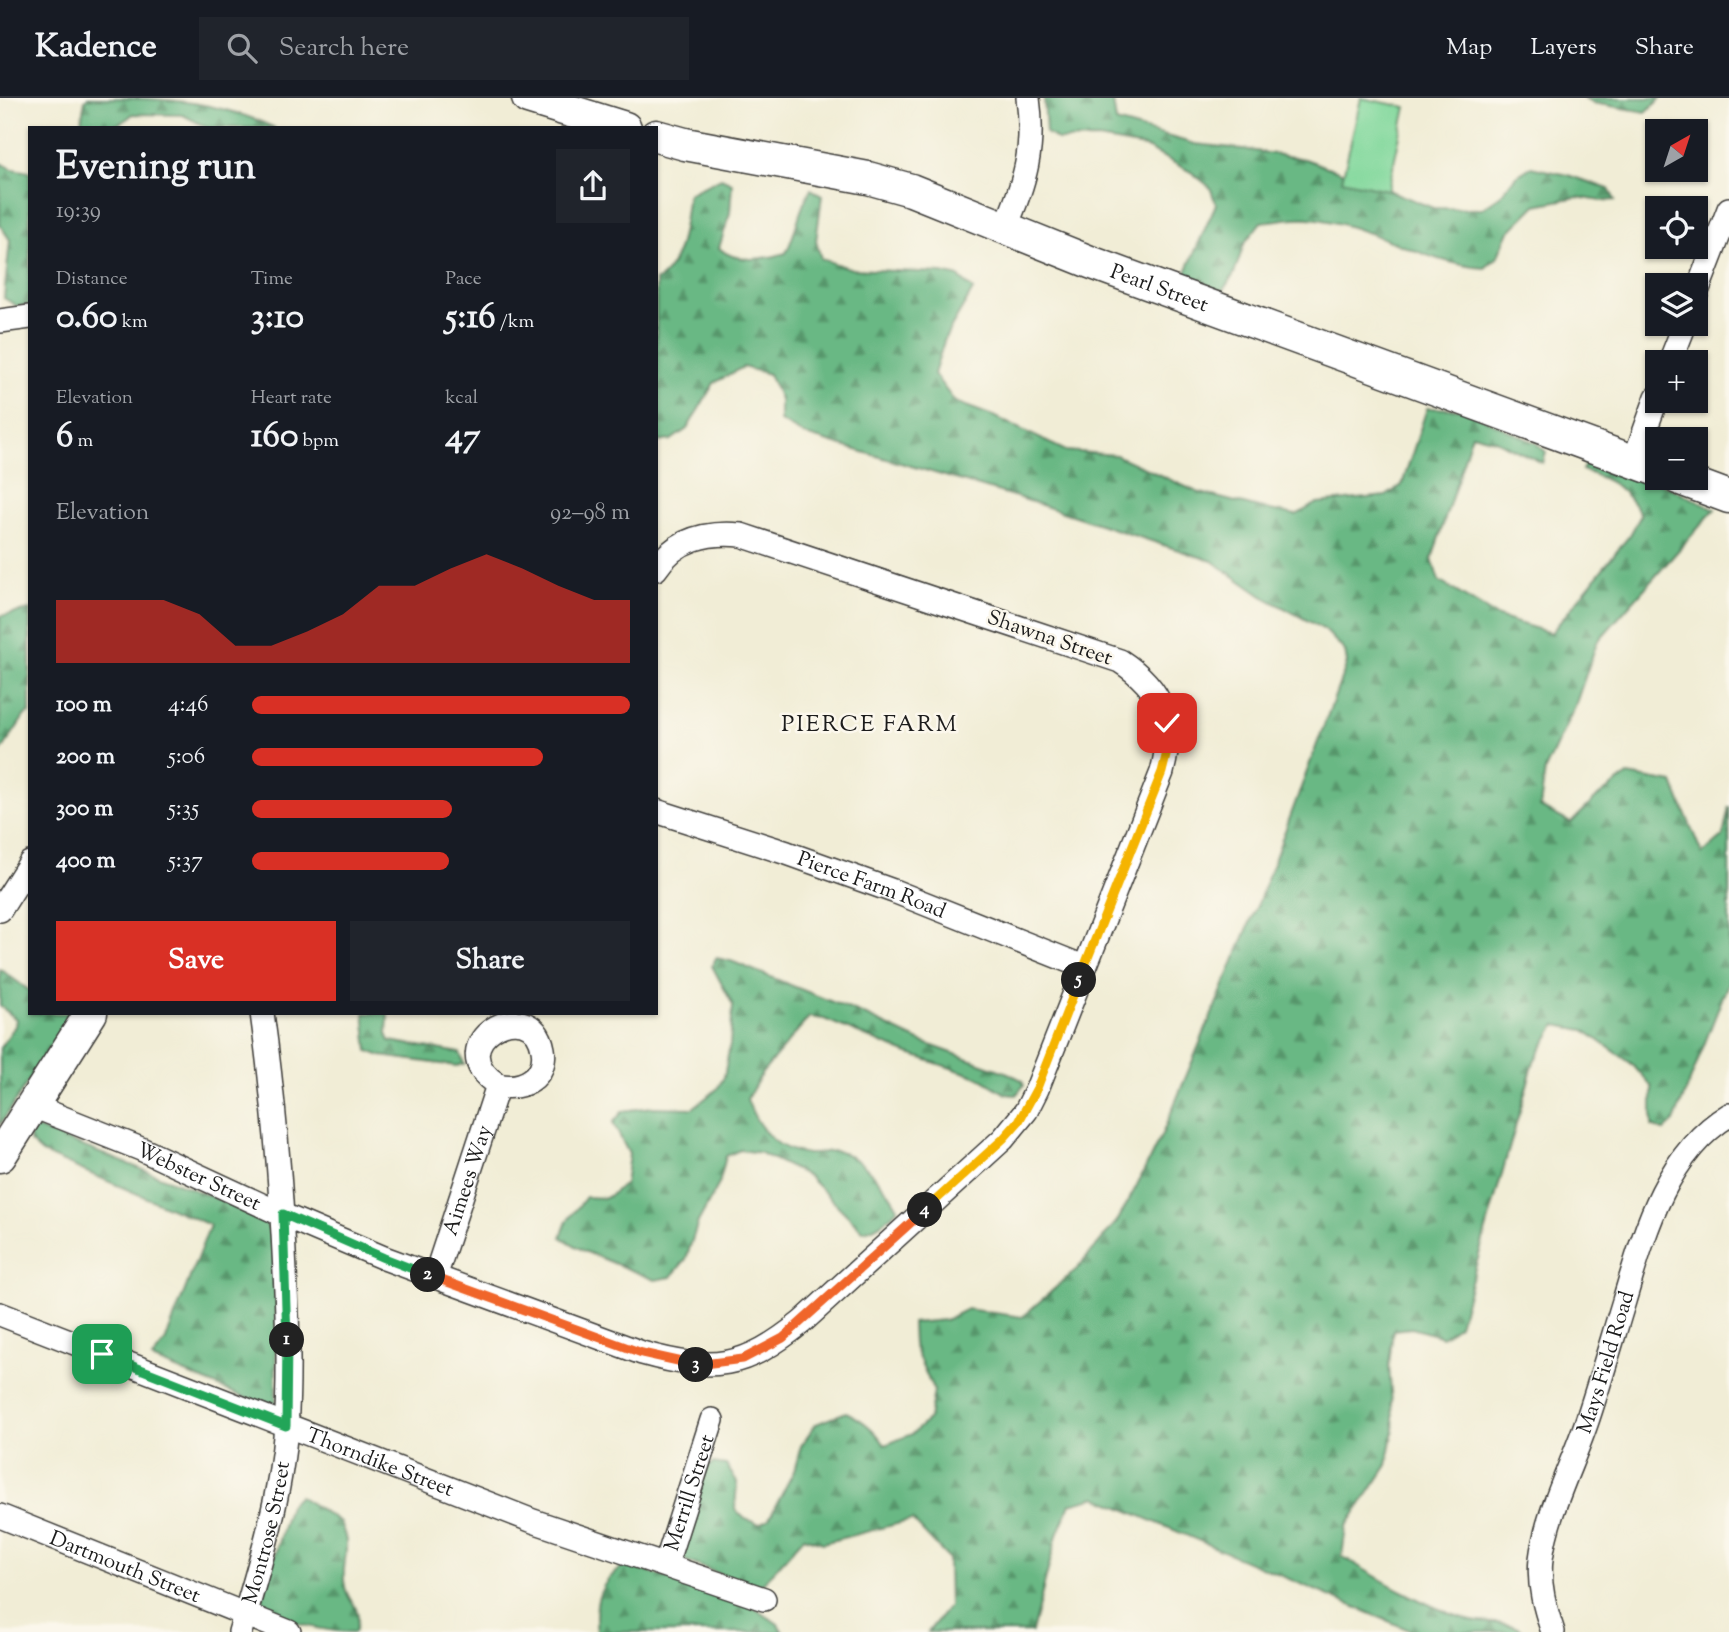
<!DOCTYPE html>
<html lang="en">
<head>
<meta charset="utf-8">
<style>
  body { margin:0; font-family:"Sorts Mill Goudy",serif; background:#20242c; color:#f1f3f6; height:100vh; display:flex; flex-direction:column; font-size:26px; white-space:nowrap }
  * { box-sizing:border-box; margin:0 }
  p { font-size:23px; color:#9ea1a6 }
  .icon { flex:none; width:38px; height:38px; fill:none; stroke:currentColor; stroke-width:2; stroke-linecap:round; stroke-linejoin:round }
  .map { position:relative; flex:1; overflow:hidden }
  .sheet { position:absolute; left:28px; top:28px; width:630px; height:889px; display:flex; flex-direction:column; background:#171b24; border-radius:0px; box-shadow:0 2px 5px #0004 }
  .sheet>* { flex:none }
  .needle { width:46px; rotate:39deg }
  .tools { position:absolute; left:1645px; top:21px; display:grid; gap:14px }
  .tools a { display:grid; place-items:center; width:63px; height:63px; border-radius:0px; background:#171b24; box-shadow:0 2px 5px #0004; font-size:35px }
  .pin { position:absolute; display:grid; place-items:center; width:60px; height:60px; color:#fff; margin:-30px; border-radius:14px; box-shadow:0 4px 10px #0006 }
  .km { position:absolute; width:35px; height:35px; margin:-18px; border-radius:50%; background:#222; color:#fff; font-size:19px; line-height:35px; text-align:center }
  .round { display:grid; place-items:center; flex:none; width:74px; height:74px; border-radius:0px; background:#20242c }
  .headline { display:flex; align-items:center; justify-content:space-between; height:119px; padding:0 28px }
  h1 { font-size:38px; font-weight:700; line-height:52px }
  .stats { display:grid; grid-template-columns:repeat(3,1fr); gap:10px; height:119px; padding:7px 28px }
  .stats div { display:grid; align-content:center }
  .stats b { font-size:35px; font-weight:700 }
  .stats small { font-size:19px; font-weight:400 }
  .stats p { font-size:19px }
  .chart { height:196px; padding:14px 28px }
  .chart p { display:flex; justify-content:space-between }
  .chart svg { width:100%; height:126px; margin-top:7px; fill:#d93025; opacity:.7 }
  .action { display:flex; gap:14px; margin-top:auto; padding:14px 28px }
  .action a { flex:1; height:80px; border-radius:0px; background:#d93025; color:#fff; font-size:28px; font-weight:700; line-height:80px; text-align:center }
  .action a+a { background:#20242c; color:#f1f3f6 }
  ul { padding:0 28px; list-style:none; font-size:23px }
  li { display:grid; grid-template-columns:112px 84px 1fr; align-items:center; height:52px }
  li i { height:18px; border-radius:9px; background:#d93025 }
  header { display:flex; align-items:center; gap:42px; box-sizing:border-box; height:98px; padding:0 35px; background:#171b24; border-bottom:2px solid #363941 }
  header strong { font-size:33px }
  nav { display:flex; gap:38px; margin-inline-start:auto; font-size:24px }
  .search { width:490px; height:63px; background:#20242c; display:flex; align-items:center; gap:18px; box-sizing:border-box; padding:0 24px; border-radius:0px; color:#9ea1a6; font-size:26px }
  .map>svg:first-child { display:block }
  .forest { fill:url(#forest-firs); stroke:#426a50; stroke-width:2 }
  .pitch { fill:#82d89c; stroke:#4f7a5c; stroke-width:2 }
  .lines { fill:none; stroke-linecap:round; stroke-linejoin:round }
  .street-casing { stroke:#3c3b38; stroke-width:26 }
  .secondary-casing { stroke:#3c3b38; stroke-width:35 }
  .street { stroke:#fff; stroke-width:23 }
  .secondary { stroke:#fff; stroke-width:32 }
  .split-1-casing { stroke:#fff; stroke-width:14 }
  .split-2-casing { stroke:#fff; stroke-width:14 }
  .split-3-casing { stroke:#fff; stroke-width:14 }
  .split-4-casing { stroke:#fff; stroke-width:14 }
  .split-5-casing { stroke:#fff; stroke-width:14 }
  .split-6-casing { stroke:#fff; stroke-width:14 }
  .split-1 { stroke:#22a559; stroke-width:9 }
  .split-2 { stroke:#22a559; stroke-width:9 }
  .split-3 { stroke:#f0652b; stroke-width:9 }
  .split-4 { stroke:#f0652b; stroke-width:9 }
  .split-5 { stroke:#f5b400; stroke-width:9 }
  .split-6 { stroke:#f5b400; stroke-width:9 }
  .labels { text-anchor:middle; stroke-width:5; stroke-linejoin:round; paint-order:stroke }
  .street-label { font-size:21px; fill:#1c1c1c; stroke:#fbf7ec }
  .neighbourhood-label { font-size:23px; letter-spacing:2px; fill:#1c1c1c; stroke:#fbf7ec }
</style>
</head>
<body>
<header>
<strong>Kadence</strong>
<div class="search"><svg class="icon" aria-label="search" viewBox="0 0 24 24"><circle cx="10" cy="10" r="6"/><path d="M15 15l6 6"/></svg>Search here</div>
<nav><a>Map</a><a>Layers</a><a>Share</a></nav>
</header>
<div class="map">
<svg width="1729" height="1534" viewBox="0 0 1729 1534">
  <defs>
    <pattern id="forest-firs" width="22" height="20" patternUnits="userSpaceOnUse" patternTransform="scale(1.75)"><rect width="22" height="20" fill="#69b884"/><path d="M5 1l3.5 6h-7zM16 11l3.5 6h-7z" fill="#56956b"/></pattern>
  </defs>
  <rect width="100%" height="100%" fill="#fbf7ec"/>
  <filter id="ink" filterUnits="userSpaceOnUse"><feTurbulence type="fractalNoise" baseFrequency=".0143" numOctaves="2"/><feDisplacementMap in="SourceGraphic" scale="14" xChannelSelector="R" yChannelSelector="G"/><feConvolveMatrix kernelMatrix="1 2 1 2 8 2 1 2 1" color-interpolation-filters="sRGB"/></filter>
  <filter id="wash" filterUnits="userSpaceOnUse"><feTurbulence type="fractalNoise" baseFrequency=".00686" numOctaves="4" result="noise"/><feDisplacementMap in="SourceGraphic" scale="28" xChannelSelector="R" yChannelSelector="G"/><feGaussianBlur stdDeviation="1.57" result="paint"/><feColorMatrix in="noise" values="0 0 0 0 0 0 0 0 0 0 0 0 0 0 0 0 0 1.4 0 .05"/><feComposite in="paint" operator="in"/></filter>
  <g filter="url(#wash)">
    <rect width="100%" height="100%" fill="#f1edd6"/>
    <path class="forest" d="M88,0C156,0 212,0 275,30H208L183,17L133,16C115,32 102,30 80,30L85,2Z
      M1044,0H1114L1113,3L1116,24L1195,46L1243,51L1305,61L1344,75L1343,82L1388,92L1433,110L1481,111L1500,98L1515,79L1531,69L1568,77L1609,91L1615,102L1601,103L1577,99L1536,107L1508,135L1497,160L1485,170C1423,166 1371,126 1309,120C1294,118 1276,123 1261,124L1244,146L1234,176L1221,195L1204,194L1185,176L1216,106L1210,89L1191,74L1145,49L1098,41L1058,42L1046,35Z
      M1583,0H1661L1646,14L1593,5Z
      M0,65L13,71L30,74V207L17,208L4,200L10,142L0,127Z
      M721,80L732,85L730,115L719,150C736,166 766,161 786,155C797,134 798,111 811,91L822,97L816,143L821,161L852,171L942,175L959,179L973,192L945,240L934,276L955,304L993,318L1066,353L1116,357L1197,394L1259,410L1296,417L1317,405L1386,398L1402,387L1427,310L1462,311L1536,345L1546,354L1543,365L1495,342L1472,336L1432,461L1439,483L1498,519L1551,535L1630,437L1641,417C1624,389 1613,383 1582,372L1592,353L1715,411L1597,544L1575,608L1545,672L1540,709L1571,725L1595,701L1628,677L1673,685L1702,756L1723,739L1729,708V883L1674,1024L1664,1033L1652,1028V989L1632,966L1584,932L1556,927L1534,963L1459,1227L1442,1239L1412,1230L1393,1232L1389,1267L1394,1332L1387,1367L1346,1429L1342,1458C1382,1483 1423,1507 1468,1522C1486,1527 1503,1522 1520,1531L1521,1534H1414L1096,1399L1070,1406L1057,1437L1032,1534H928L949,1508L948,1460L912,1422L823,1445L804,1439L758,1491L676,1459L702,1374L713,1365L726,1367L737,1384L735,1411L745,1421L759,1426L769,1421L794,1373L801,1348L816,1326L846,1314C863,1322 874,1331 885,1347L912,1336L929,1321L934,1293L913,1247L912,1225L945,1222L967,1211L1022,1219L1078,1170L1118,1122L1136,1089L1163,1034L1259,803L1347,565L1345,553L1325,532L1262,498L1212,463L1020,400L805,337L780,323V301L769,276L743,269L714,285L687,331L671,342L656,344V183C682,169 684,122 688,96Z
      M30,512V615L25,617L0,655V518Z
      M716,860L731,863L862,916L919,943L1008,975L1022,982L1024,987L1016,997L1006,996L978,979L906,955L824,921L809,919L762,975L747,1001C757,1029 775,1053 808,1056C818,1057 828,1051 840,1054C861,1059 888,1091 898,1110C888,1122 878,1130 863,1133L808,1078L761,1055L740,1052L726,1058L719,1086L698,1124L686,1161L671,1179L655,1182L584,1153L561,1139L567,1123L586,1099L606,1100L625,1086L629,1056L613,1025L623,1013L652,1009L693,1010L717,991L724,979L730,946L733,907L712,868Z
      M0,871L30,893V915H72L0,1027V950L15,928L16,921L0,908Z
      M364,915H388L387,936L390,943L460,955L464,966L456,968L381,958L368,953Z
      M36,1030L233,1107L265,1125L276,1142V1304L270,1310L152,1261L165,1244L210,1127L42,1055L30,1044V1034Z
      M299,1398L340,1424C342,1430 346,1438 346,1445C347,1460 341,1473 345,1489C350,1510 364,1507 355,1534C327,1534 280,1525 261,1506L289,1407Z
      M625,1467L746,1504L778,1526L783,1534H597C593,1504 600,1483 625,1467Z"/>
    <path class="pitch" d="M1361,0L1406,9L1388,92L1342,82Z"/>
  </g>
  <g filter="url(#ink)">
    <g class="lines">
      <defs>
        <g id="street">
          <path d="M1005,130C1025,85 1035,50 1028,0"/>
          <path d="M1696,196L1729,111"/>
          <path d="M0,223L30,219"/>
          <path d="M1670,264L1685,226"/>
          <path d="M1634,363L1657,299"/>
          <path id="s1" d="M656,713L787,755L896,794L1084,869"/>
          <path d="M0,812L30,765"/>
          <path id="s2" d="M33,1008L141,1051L283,1117L384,1160L642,1255C713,1275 745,1270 802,1224L1003,1041L1026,1013L1037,991L1162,674C1175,625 1163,591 1120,563L741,437C708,434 676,440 656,471"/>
          <path id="s3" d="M435,1179L498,987C522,993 548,979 543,951C532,890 436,947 498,987"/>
          <path id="s4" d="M0,1216L533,1423L764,1501"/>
          <path id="s5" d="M0,1418L289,1534"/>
          <path id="s6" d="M666,1466L712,1322"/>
          <path id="s7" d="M240,1534C260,1467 281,1398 286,1328C290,1277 288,1225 285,1174C281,1087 274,1001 262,915"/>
          <path id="s8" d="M1553,1534C1545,1510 1538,1487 1541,1461C1547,1413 1573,1366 1588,1320C1601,1281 1612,1242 1624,1203C1644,1136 1665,1056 1729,1017"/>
        </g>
        <g id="secondary">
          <path d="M528,0L625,30"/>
          <path id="s9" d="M656,38L685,46L868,80L911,92L1090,164L1657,372"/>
          <path d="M1678,380L1729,399"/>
          <path d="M0,1058L91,915"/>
        </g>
      </defs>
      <use href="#street" class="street-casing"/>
      <use href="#secondary" class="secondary-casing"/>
      <use href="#street" class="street"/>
      <use href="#secondary" class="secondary"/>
    </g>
  </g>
  <g class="lines" filter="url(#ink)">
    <defs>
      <path id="split-1" d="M102,1256L286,1328L287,1242"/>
      <path id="split-2" d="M287,1242L283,1116L384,1160L428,1177"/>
      <path id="split-3" d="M428,1177L642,1255L696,1267"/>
      <path id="split-4" d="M696,1267L743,1261L783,1240L925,1112"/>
      <path id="split-5" d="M925,1112L1003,1041L1019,1023L1037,990L1079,882"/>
      <path id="split-6" d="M1079,882L1162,674L1166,658L1167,625"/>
    </defs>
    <use href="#split-1" class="split-1-casing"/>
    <use href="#split-2" class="split-2-casing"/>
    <use href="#split-3" class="split-3-casing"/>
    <use href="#split-4" class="split-4-casing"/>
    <use href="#split-5" class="split-5-casing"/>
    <use href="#split-6" class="split-6-casing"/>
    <use href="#split-1" class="split-1"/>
    <use href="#split-2" class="split-2"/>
    <use href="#split-3" class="split-3"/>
    <use href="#split-4" class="split-4"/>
    <use href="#split-5" class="split-5"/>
    <use href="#split-6" class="split-6"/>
  </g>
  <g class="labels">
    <g class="street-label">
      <text dy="7" stroke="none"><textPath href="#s9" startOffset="528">Pearl Street</textPath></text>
      <text transform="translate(1050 539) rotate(19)" y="7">Shawna Street</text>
      <text dy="7" stroke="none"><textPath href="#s1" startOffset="228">Pierce Farm Road</textPath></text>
      <text dy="7" stroke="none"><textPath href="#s2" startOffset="180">Webster Street</textPath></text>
      <text dy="7" stroke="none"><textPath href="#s3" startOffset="102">Aimees Way</textPath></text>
      <text dy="7" stroke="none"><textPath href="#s8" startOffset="282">Mays Field Road</textPath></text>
      <text dy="7" stroke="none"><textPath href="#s4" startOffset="408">Thorndike Street</textPath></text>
      <text dy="7" stroke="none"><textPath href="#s6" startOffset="75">Merrill Street</textPath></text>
      <text dy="7" stroke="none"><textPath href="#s7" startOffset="103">Montrose Street</textPath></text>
      <text dy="7" stroke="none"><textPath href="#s5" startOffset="135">Dartmouth Street</textPath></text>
    </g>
    <g class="neighbourhood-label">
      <text x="870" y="633">PIERCE FARM</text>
    </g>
  </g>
</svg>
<div class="tools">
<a><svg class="needle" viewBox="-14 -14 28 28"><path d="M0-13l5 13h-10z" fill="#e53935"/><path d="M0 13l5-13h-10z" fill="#9ea1a6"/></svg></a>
<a><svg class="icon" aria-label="locate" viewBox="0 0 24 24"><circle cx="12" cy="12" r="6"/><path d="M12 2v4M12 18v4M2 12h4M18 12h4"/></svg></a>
<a><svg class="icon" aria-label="layers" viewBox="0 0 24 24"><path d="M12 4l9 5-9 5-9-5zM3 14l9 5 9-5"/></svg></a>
<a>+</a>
<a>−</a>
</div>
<div class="pin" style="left:102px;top:1256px;background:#1e9e55"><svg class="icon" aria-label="arrive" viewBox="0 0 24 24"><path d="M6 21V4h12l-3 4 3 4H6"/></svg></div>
<div class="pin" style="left:1167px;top:625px;background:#d93025"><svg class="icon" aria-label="check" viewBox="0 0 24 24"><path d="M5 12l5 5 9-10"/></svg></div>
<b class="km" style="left:287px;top:1242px">1</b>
<b class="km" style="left:428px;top:1177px">2</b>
<b class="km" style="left:696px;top:1267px">3</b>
<b class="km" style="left:925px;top:1112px">4</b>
<b class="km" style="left:1079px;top:882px">5</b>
<section class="sheet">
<div class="headline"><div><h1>Evening run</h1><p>19:39</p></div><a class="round"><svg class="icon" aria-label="share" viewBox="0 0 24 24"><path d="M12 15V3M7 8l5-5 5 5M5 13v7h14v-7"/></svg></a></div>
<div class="stats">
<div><p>Distance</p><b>0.60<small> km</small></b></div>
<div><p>Time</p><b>3:10</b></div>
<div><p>Pace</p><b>5:16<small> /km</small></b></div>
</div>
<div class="stats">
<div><p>Elevation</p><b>6<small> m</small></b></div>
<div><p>Heart rate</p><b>160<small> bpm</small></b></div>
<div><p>kcal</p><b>47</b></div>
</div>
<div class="chart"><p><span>Elevation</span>92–98 m</p>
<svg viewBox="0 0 160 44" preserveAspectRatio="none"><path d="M0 44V22L10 22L20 22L30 22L40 27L50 38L60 38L70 33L80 27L90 17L100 17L110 11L120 6L130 11L140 17L150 22L160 22V44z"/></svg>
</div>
<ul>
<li><b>100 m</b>4:46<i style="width:100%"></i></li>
<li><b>200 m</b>5:06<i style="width:77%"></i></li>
<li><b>300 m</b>5:35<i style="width:53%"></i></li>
<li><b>400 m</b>5:37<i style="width:52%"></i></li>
</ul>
<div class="action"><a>Save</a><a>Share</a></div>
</section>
</div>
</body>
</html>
